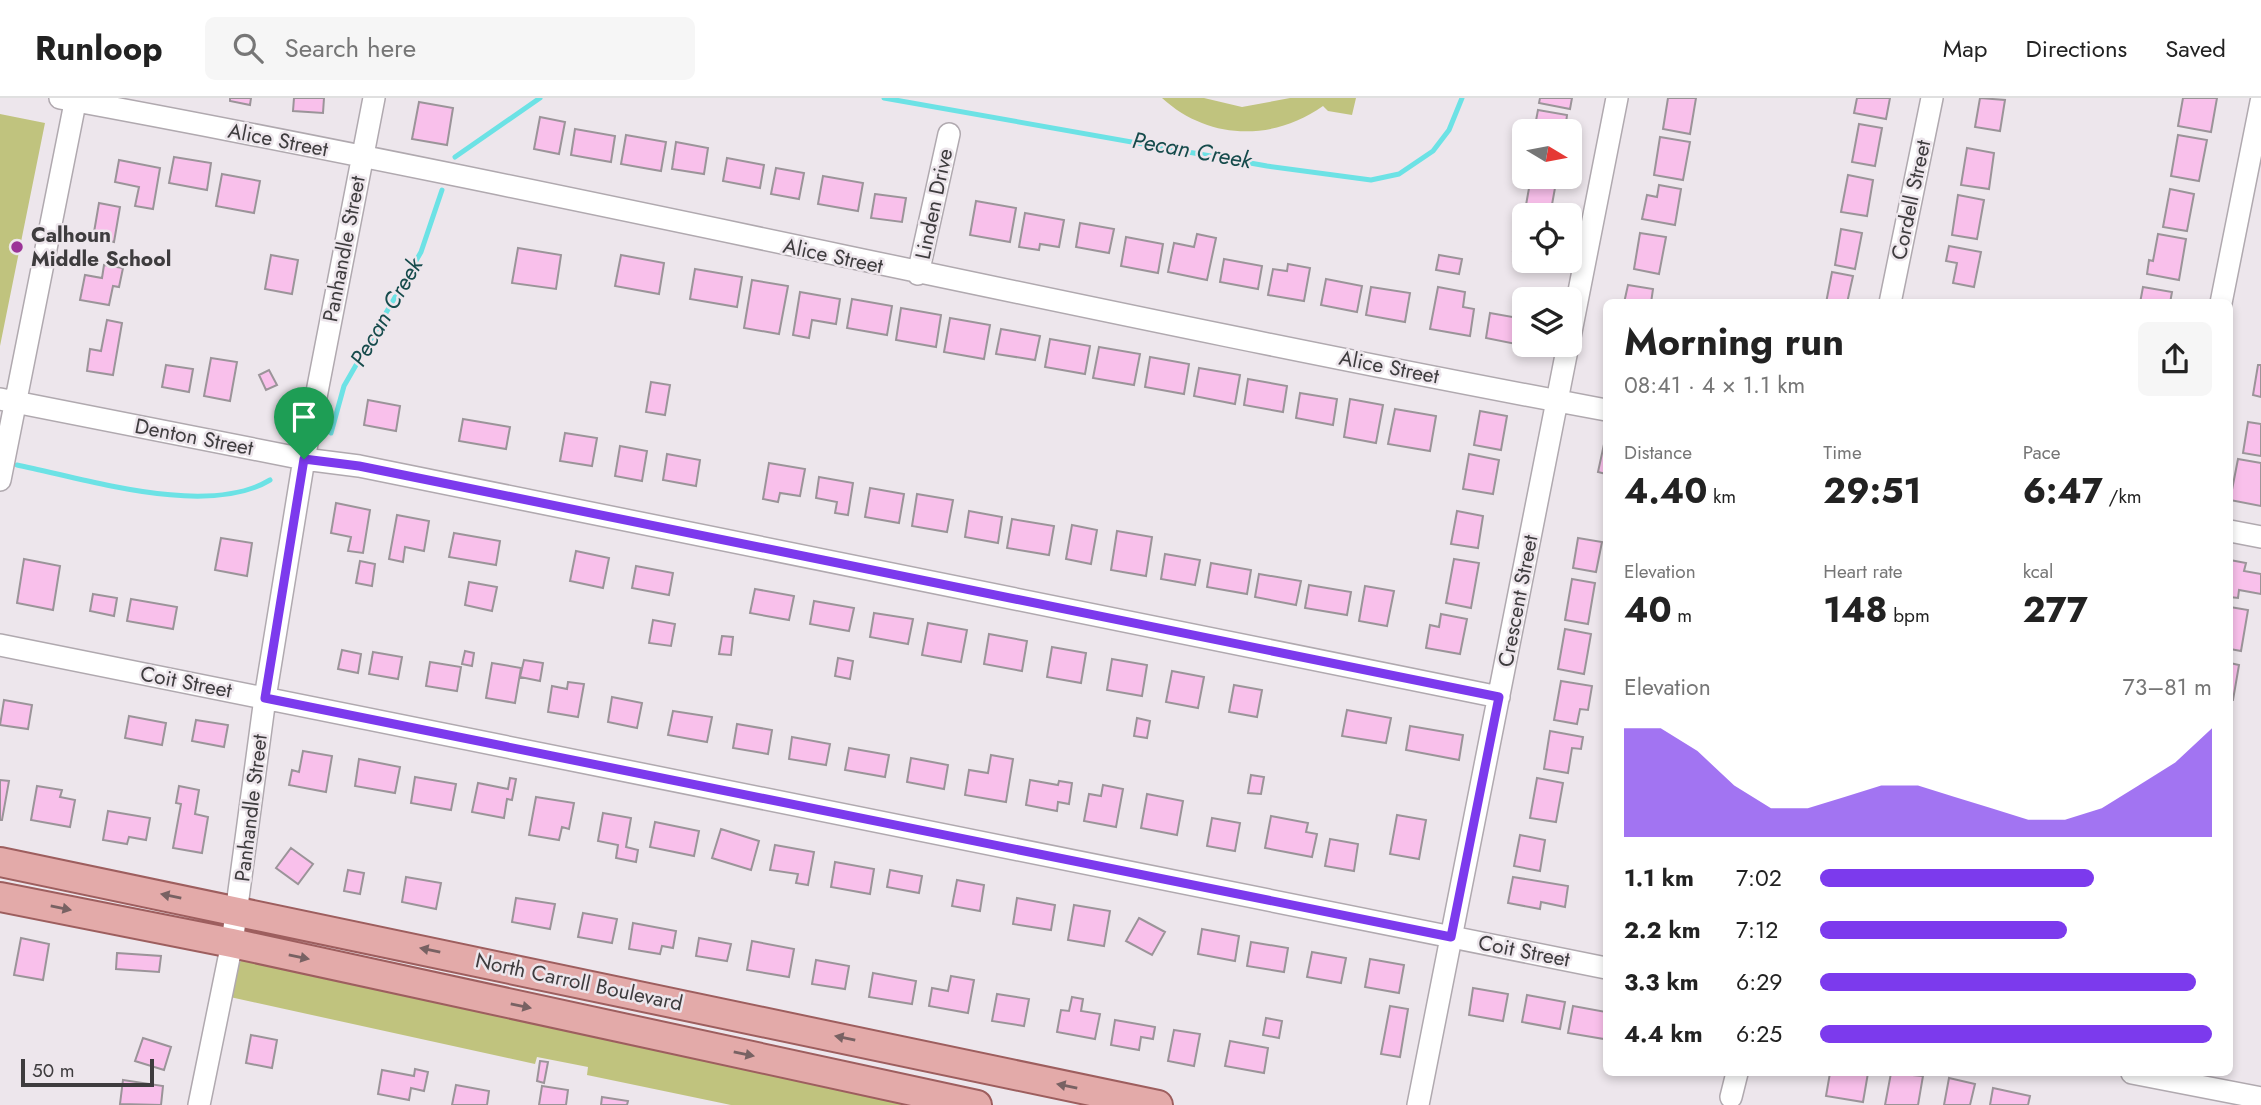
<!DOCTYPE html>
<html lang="en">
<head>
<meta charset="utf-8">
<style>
  body { margin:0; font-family:Jost,sans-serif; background:#f6f6f6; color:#222; height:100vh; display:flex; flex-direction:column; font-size:26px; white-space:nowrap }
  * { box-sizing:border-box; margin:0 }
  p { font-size:23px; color:#767676 }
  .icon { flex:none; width:38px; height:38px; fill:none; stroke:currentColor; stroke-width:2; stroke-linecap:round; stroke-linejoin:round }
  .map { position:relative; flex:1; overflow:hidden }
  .panel { position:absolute; left:1603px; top:201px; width:630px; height:777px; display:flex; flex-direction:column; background:#fff; border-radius:10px; box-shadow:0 4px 10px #0003 }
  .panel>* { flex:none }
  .needle { width:46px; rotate:100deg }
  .fabs { position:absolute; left:1512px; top:21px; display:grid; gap:14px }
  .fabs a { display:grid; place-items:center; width:70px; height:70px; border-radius:10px; background:#fff; box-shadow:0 4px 10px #0003; font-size:35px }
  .scale { position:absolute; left:21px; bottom:18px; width:133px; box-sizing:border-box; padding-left:7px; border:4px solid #3e3c3e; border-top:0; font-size:19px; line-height:24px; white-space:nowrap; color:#3e3c3e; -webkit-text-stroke:5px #ede6ec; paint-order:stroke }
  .pin { position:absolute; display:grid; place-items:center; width:60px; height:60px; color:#fff; margin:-72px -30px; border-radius:50% 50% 50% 0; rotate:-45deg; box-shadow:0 0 7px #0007 }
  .pin .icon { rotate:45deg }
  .round { display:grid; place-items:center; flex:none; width:74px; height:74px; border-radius:10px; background:#f6f6f6 }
  .headline { display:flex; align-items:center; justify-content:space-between; height:119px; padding:0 21px }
  h1 { font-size:38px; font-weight:700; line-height:52px }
  .figures { display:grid; grid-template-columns:repeat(3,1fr); gap:10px; height:119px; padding:7px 21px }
  .figures div { display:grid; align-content:center }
  .figures b { font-size:35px; font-weight:700 }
  .figures small { font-size:19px; font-weight:400 }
  .figures p { font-size:19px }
  .chart { height:196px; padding:14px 21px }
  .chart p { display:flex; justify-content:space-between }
  .chart svg { width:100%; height:126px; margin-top:7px; fill:#7c3aed; opacity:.7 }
  ul { padding:0 21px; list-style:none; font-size:23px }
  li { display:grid; grid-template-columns:112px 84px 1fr; align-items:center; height:52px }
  li i { height:18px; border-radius:9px; background:#7c3aed }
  header { display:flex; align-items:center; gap:42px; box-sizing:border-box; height:98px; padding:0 35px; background:#fff; border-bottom:2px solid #e0e0e0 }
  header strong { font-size:33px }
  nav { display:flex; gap:38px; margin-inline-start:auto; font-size:24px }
  .search { width:490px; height:63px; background:#f6f6f6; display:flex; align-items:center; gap:18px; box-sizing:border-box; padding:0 24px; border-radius:10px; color:#767676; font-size:26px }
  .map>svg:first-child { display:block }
  .green { fill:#c0c37e }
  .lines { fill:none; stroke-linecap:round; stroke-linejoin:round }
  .stream { stroke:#6ce2e5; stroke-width:5 }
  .building { fill:#f9c0eb; stroke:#9b9499; stroke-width:2 }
  .minor-casing { stroke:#b0a9af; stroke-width:24 }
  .major-casing { stroke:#9d5e5e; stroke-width:32 }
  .minor { stroke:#fff; stroke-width:21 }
  .major { stroke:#e3aaa9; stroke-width:28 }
  .oneway { fill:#786263 }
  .route-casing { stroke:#fff; stroke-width:14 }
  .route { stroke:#7c3aed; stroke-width:9 }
  .poi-dot { fill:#9b3397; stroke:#ede6ec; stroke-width:2.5 }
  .labels { text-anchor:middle; stroke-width:5; stroke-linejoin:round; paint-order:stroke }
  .street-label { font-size:21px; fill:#3e3c3e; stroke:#ede6ec }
  .poi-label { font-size:21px; font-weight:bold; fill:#3e3c3e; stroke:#ede6ec; text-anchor:start }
  .water-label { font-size:23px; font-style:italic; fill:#164b4c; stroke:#ede6ec }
</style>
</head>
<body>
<header>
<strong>Runloop</strong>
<div class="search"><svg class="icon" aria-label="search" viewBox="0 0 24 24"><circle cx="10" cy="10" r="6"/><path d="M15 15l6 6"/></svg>Search here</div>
<nav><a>Map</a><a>Directions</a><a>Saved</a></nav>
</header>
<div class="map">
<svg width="2261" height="1007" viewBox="0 0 2261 1007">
  <rect width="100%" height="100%" fill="#ede6ec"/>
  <path class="green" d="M1162,0H1204L1242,9L1290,0H1356L1352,17L1328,13L1323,8C1272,44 1208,42 1162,0Z
    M0,16L45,25L0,248Z
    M246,861L935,1007H731L587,977L588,969L537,959L535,966L230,899L239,864Z"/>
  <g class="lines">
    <path class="stream" d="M884,0L1267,68L1371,82L1399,76L1433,53L1449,32L1462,0
      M455,59L540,0
      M331,335L344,288L421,154L442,92
      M17,367C87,381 207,420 270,382"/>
  </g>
  <path class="building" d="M230,0H251L250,7L230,3Z
    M294,0H324L323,15L293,13Z
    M1540,0H1572L1570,11L1539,5Z
    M1668,0H1696L1690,36L1663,31Z
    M1857,0H1890L1886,21L1854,15Z
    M1980,0L2005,2L2000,33L1975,29Z
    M2183,0H2217L2211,34L2178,28Z
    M419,4L453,10L447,47L412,41Z
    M1538,12L1567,17L1565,33H1534Z
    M540,19L565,24L559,56L534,51Z
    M1859,26L1882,30L1875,68L1852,64Z
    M575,31L615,38L611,64L571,57Z
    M626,37L666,44L661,73L621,66Z
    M2178,37L2207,42L2199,83L2171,78Z
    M1660,39L1690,44L1683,82L1654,77Z
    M676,44L708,50L704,76L672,71Z
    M1967,50L1994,55L1989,91L1961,87Z
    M174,59L211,65L207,92L169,85Z
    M727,60L764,67L760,90L723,83Z
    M119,62L160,70L153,111L135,108L139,89L115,84Z
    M776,70L804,75L799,101L771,96Z
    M222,76L260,83L254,115L216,108Z
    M1848,77L1873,82L1867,118L1841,114Z
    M823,78L863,85L858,113L818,106Z
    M1531,79H1557L1551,112L1526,107Z
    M1659,87L1681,91L1675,127L1642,121L1647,97L1657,99Z
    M2170,91L2194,96L2187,133L2163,129Z
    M875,96L906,100L902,124L871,120Z
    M1958,97L1984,102L1977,141L1952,137Z
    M976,103L1016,110L1010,144L970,137Z
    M99,105L120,109L114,144L93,140Z
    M1025,115L1064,122L1059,149L1040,146L1039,152L1019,149Z
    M1519,117L1524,118V155L1513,153Z
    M1080,125L1114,131L1109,155L1076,149Z
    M1841,131L1862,135L1855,171L1835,167Z
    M1640,135L1666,139L1659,176L1634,171Z
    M1197,136L1216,140L1207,182L1168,174L1174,145L1194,149Z
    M2158,136L2186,141L2179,182L2147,176L2149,162L2153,163Z
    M1126,139L1163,146L1158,175L1121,168Z
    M1949,148L1981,154L1974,189L1953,185L1957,165L1946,163Z
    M518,150L561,157L556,191L512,185Z
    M271,157L298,162L292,196L265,191Z
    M621,157L664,165L659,196L615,188Z
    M1439,157L1462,161L1459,176L1436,172Z
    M1224,161L1262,168L1258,191L1220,184Z
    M1288,166L1310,170L1304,203L1268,197L1273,171L1287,173Z
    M104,167L123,170L119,189L113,188L109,207L80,202L85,177L102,180Z
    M695,171L742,179L737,209L690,201Z
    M1832,174L1853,178L1847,205H1826Z
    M1326,181L1362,188L1357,214L1321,207Z
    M752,182L788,188L779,236L744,230Z
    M1628,187L1653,191L1651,205H1624Z
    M1371,189L1410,195L1405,224L1366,217Z
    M1438,189L1465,194L1463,209L1474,211L1470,238L1430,231Z
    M2143,189L2172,194L2170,205H2140Z
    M800,194L840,201L836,226L812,222L809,240L793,237Z
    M852,201L892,208L887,237L847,230Z
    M901,210L941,217L936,249L896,242Z
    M1490,215L1524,221L1526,248L1486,240Z
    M950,220L990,227L984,261L944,254Z
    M107,222L122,225L113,277L87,273L90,251L101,253Z
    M1001,231L1040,238L1035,262L996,256Z
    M1050,241L1090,248L1085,276L1045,269Z
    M1099,249L1140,256L1134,287L1093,280Z
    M1150,259L1189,266L1184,296L1145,289Z
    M211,260L237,264L230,303L204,298Z
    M166,267L193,271L189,294L162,289Z
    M2258,267H2261V299L2253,297Z
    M1199,270L1240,277L1235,306L1194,298Z
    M269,272L277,287L266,292L259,277Z
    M1248,281L1287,288L1283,314L1244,307Z
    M651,284L670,287L665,317L646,314Z
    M1300,295L1337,301L1333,327L1296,320Z
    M1350,301L1383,307L1376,345L1344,339Z
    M368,302L400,308L396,333L364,327Z
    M1395,311L1436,318L1430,353L1388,346Z
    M1480,313L1507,318L1501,352L1474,347Z
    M463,321L510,329L506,351L459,343Z
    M2248,324L2261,326V358L2243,355Z
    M565,335L597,340L592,368L560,363Z
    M1606,337V376L1598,374Z
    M620,348L647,353L642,383L615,378Z
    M667,356L700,362L696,388L663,382Z
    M1469,356L1499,362L1493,396L1463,391Z
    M2238,361L2261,365V408L2230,402Z
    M769,365L805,371L800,398L780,395L778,404L763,401Z
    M819,379L853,385L848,417L835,415L837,404L816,400Z
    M870,390L904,396L899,425L865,419Z
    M917,396L953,402L947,434L912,428Z
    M336,405L370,412L363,455L348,453L351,439L331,435Z
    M969,413L1002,419L998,445L965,439Z
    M1457,413L1483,418L1478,450L1451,446Z
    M397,417L429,423L424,453L405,449L403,464L389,461Z
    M1012,421L1054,428L1049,457L1007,450Z
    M1072,427L1097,432L1091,466L1066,461Z
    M1117,433L1152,439L1146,478L1111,472Z
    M454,435L500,443L496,467L449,459Z
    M221,440L252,445L247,478L215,472Z
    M1578,440L1602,444L1596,474L1573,470Z
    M576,453L609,460L603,490L570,483Z
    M1165,456L1200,462L1195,487L1161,481Z
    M24,461L60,468L53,512L17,505Z
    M1454,461L1479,465L1471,510L1446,505Z
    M2230,462L2246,465L2244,473L2261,476V496L2239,492L2238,500L2230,499Z
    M360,463L375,466L372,488L356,485Z
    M1211,465L1251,472L1247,496L1207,489Z
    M636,468L673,475L669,497L632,490Z
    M1259,476L1301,483L1296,507L1255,499Z
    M1572,481L1595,485L1588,526L1565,522Z
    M469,484L497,489L492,513L465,507Z
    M1309,487L1351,494L1347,517L1305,510Z
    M1365,488L1394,493L1387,528L1359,523Z
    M755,491L794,498L789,522L750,515Z
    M93,496L117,500L114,518L90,513Z
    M131,501L177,509L173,531L127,523Z
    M814,503L854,510L849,533L810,526Z
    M2230,509L2248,512L2241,553L2230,551Z
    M874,515L913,521L908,546L870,539Z
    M1441,516L1467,521L1460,556L1426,550L1430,527L1439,529Z
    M653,522L675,526L671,548L649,545Z
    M928,525L967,532L961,564L922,557Z
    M1565,531L1591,536L1584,576L1558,571Z
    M989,536L1027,543L1022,573L984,566Z
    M722,538L733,539L731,557L719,556Z
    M1052,549L1086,555L1081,585L1047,579Z
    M342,552L361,556L358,575L338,571Z
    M465,553L474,555L472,568L462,566Z
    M373,554L402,559L398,581L369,576Z
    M838,560L853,563L850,581L835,578Z
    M1112,561L1147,567L1142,598L1107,592Z
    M524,562L543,565L540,583L520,579Z
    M430,564L461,569L457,593L426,588Z
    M492,565L521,570L515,605L486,600Z
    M2230,565L2239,567L2233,602H2230Z
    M1172,573L1204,579L1198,610L1166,604Z
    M1561,583L1592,588L1588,612L1580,611L1577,626L1554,622Z
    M568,584L584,586L578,619L548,614L552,588L567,591Z
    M1234,587L1262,592L1257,619L1229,614Z
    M612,599L642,605L637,630L608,624Z
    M4,602L32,607L28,631L0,627Z
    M1347,612L1391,620L1386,645L1342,638Z
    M673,613L712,619L707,644L668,637Z
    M129,618L166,625L162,647L125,640Z
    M1137,620L1150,623L1147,640L1134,638Z
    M196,622L228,627L224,649L192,643Z
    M737,626L772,632L768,656L733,650Z
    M1410,628L1463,637L1459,662L1406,652Z
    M1550,633L1583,639L1581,651L1572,650L1568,675L1544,671Z
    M792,639L830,646L826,667L789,661Z
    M849,650L889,657L885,679L845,672Z
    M303,653L332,658L326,694L289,687L292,672L299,674Z
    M991,657L1013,661L1006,704L965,697L969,672L988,675Z
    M911,660L948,667L944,691L907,684Z
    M359,661L400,669L395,695L355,688Z
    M1251,677L1264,679L1261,696L1248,695Z
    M415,679L456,686L451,712L411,705Z
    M510,680L516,681L512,702L507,701L504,720L472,714L478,685L508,691Z
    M1537,680L1563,685L1556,724L1530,720Z
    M0,682L9,683L2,722H0Z
    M1030,682L1058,687L1059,683L1072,685L1069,706L1058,704L1057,713L1026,707Z
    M1103,687L1123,691L1116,729L1084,723L1089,696L1101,698Z
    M37,688L62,692L60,699L75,702L70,729L31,722Z
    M179,688L199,692L195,716L208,719L202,755L173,750L181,706L176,705Z
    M1147,696L1183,703L1177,737L1141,730Z
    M536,699L574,705L569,731L562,729L559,742L529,737Z
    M108,713L150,720L146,742L129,739L127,746L103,742Z
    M603,715L631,720L626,749L638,752L636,764L616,760L618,747L598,743Z
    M1397,717L1426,722L1419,761L1390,756Z
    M1271,718L1308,725L1306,734L1317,736L1312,759L1265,750Z
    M1212,720L1240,725L1235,753L1207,748Z
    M655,724L699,733L694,758L650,749Z
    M721,731L759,743L751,772L712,760Z
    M1520,737L1545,742L1540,773L1514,768Z
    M1330,741L1358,746L1354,773L1325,768Z
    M775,747L814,754L808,787L796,785L798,776L770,772Z
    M291,750L313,766L298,786L276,770Z
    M835,764L874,771L870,796L831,789Z
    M348,772L364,775L360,796L344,793Z
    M890,772L922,778L919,795L887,789Z
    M406,779L441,785L436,811L402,804Z
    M1513,779L1568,788L1565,809L1541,804L1540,811L1508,805Z
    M957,782L984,787L980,813L952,808Z
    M516,800L555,806L550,831L512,824Z
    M1017,800L1055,807L1051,832L1013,826Z
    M1074,807L1110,813L1104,848L1068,842Z
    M583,815L617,821L612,845L578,839Z
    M1139,820L1165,834L1152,857L1126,843Z
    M633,825L676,833L673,850L662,848L660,856L629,851Z
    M1202,831L1239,838L1235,863L1198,856Z
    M21,840L49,846L43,882L14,877Z
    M699,840L731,846L727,863L696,858Z
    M752,843L794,851L789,879L747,872Z
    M1251,844L1288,850L1284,874L1247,868Z
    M1312,854L1346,860L1341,885L1307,879Z
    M117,855L161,858L159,874L116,871Z
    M1370,861L1404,867L1399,895L1365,889Z
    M816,862L849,868L845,891L812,886Z
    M873,875L916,883L912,906L869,899Z
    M951,878L974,882L968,915L929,908L932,890L948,893Z
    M1473,890L1508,896L1503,923L1469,917Z
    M997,896L1029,901L1024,928L992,923Z
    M1527,897L1565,904L1560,931L1522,924Z
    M1072,899L1083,901L1081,913L1100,916L1095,941L1057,934L1061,912L1069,913Z
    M1390,908L1408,911L1400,959L1381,956Z
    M1573,908L1606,914L1604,941L1568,935Z
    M1266,920L1282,923L1279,940L1263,937Z
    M1115,922L1155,929L1153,941L1141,939L1139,952L1111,947Z
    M1174,932L1200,936L1194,968L1168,963Z
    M251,937L277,942L272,970L246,965Z
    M143,940L171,949L164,972L135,963Z
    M1230,943L1268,950L1264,975L1225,968Z
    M540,963L548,964L544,985L537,983Z
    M415,971L428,974L424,993L411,990L409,1002L378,996L382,972L414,978Z
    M1830,975H1868L1863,1004L1826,998Z
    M1891,975L1923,978L1918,1007H1885Z
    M1949,980L1975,986L1970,1007H1944Z
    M123,982L163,988L161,1007L120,1006Z
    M456,987L489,993L487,1007H452Z
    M542,988L568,992L566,1007H539Z
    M1993,990L2030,998L2028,1007H1990Z
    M602,999L628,1003L627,1007H601Z"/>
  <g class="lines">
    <defs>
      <path id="minor" d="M60,0C577,95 1089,216 1606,312
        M918,176L949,36
        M1890,205L1932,0
        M2221,205L2261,4
        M1570,239L1617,0
        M0,301L304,361L359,368L1499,599
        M0,382L76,0
        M2230,433L2261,439
        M0,547L1606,870
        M2132,975L2261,1000
        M1731,999L1737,975
        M199,1007L232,845L265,600L304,361L374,0
        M1418,1007L1568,247"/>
      <path id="major" d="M0,764L1158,1007
        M0,799L232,845L977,1007"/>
    </defs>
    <use href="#minor" class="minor-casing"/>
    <use href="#major" class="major-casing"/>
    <use href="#minor" class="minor"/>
    <use href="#major" class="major"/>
  </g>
  <defs><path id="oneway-solid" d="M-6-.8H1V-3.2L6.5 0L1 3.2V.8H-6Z" transform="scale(1.75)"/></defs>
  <g class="oneway">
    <use href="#oneway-solid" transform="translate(171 798) rotate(-169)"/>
    <use href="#oneway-solid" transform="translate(61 810) rotate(11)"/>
    <use href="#oneway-solid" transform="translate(430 852) rotate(-168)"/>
    <use href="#oneway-solid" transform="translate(299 859) rotate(12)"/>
    <use href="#oneway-solid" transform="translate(521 908) rotate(12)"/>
    <use href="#oneway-solid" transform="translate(845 940) rotate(-168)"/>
    <use href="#oneway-solid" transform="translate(744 956) rotate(12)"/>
    <use href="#oneway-solid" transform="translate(1067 988) rotate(-168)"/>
  </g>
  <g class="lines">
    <defs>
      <path id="route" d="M304,361L359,368L1499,599L1451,839L265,600Z"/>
    </defs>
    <use href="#route" class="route-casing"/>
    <use href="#route" class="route"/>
  </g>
  <circle class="poi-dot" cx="17" cy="149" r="7"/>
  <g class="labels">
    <g class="street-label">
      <text transform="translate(278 42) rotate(11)" y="7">Alice Street</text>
      <text transform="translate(1911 102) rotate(-78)" y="7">Cordell Street</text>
      <text transform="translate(934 106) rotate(-78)" y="7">Linden Drive</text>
      <text transform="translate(344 151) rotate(-79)" y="7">Panhandle Street</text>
      <text transform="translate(833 158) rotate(12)" y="7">Alice Street</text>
      <text transform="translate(1389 269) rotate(11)" y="7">Alice Street</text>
      <text transform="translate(194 339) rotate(11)" y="7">Denton Street</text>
      <text transform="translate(1518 503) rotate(-79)" y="7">Crescent Street</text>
      <text transform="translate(186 584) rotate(11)" y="7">Coit Street</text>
      <text transform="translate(251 710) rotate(-83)" y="7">Panhandle Street</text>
      <text transform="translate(1524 853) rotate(11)" y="7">Coit Street</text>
      <text transform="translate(579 884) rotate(12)" y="7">North Carroll Boulevard</text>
    </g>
    <g class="poi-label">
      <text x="31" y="144">Calhoun<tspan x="31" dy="24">Middle School</tspan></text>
    </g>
    <g class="water-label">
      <text transform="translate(1192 52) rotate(10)" y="8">Pecan Creek</text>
      <text transform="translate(386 214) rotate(-60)" y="8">Pecan Creek</text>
    </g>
  </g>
</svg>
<div class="fabs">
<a><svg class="needle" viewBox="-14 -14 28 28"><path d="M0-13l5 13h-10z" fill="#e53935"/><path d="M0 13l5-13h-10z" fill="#767676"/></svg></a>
<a><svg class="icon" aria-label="locate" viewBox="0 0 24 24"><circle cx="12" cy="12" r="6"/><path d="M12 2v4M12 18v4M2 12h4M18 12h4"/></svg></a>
<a><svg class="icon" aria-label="layers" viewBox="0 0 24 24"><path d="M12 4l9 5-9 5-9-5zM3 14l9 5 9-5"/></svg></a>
</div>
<div class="scale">50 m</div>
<div class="pin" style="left:304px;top:361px;background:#1e9e55"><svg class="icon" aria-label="arrive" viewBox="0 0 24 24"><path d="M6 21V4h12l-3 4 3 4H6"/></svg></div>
<section class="panel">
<div class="headline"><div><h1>Morning run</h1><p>08:41 · 4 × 1.1 km</p></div><a class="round"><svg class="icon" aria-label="share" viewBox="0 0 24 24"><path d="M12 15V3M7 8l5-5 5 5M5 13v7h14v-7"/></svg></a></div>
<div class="figures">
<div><p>Distance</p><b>4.40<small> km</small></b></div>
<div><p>Time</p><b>29:51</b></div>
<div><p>Pace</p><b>6:47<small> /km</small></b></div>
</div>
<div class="figures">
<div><p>Elevation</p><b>40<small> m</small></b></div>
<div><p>Heart rate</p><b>148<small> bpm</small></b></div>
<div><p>kcal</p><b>277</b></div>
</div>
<div class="chart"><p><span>Elevation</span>73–81 m</p>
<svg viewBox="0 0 160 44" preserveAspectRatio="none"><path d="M0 44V6L10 6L20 14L30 26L40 34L50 34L60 30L70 26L80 26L90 30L100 34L110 38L120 38L130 34L140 26L150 18L160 6V44z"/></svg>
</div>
<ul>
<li><b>1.1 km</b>7:02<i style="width:70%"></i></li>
<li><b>2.2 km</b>7:12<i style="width:63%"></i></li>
<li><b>3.3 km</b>6:29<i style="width:96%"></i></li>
<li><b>4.4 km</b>6:25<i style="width:100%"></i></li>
</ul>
</section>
</div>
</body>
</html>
